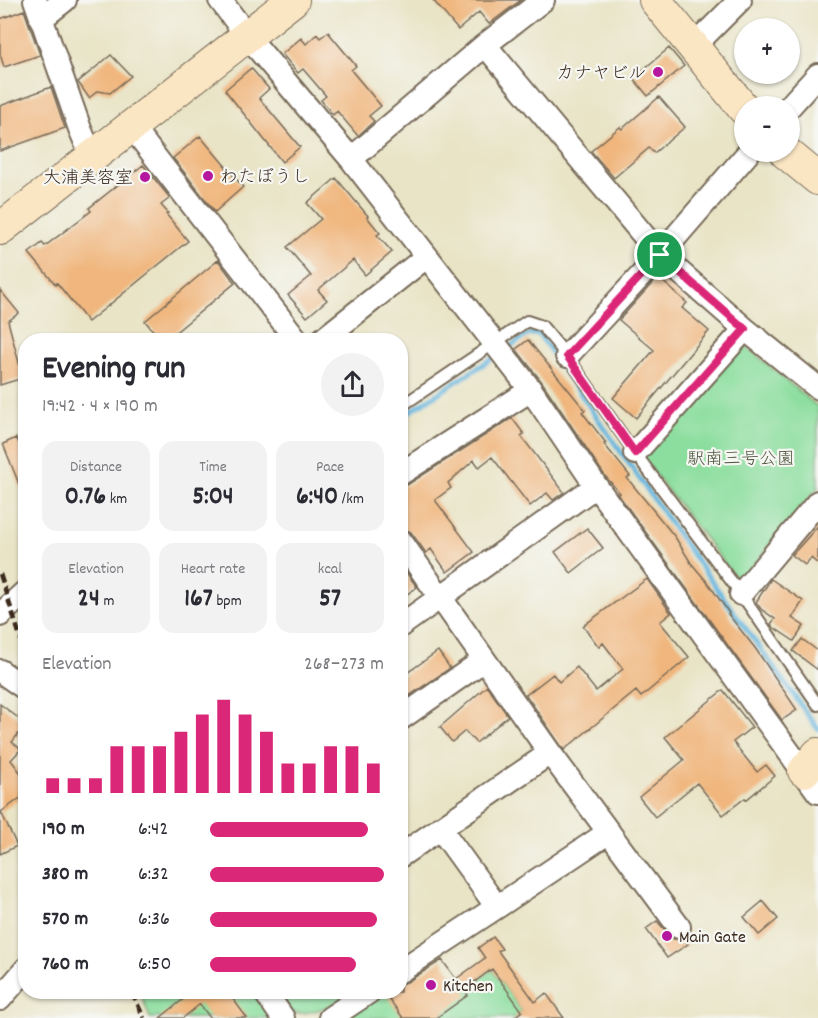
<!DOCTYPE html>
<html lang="en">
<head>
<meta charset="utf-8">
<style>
  body { margin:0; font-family:Dekko,"Klee One",sans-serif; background:#f2f2f3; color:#2b2b33; height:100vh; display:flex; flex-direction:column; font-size:22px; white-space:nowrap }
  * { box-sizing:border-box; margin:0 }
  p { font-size:20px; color:#7c7c81 }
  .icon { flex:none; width:33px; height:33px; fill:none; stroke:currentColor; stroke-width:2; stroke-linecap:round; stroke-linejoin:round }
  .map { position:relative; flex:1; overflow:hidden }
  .sheet { position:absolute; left:18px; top:333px; width:390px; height:666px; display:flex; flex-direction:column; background:#fff; border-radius:24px; box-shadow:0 2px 4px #0004 }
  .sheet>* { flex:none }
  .buttons { position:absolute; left:734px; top:18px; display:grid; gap:12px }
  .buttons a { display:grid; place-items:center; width:66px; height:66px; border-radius:50%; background:#fff; box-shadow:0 2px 4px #0004; font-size:30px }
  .pin { position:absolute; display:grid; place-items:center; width:51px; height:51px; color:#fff; margin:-26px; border:3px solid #fff; border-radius:50%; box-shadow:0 2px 6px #0007 }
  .round { display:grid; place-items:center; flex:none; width:63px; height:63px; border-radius:32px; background:#f2f2f3 }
  .headline { display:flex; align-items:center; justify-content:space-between; height:102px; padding:0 24px }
  h1 { font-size:33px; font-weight:700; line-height:45px }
  .metrics { display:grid; grid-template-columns:repeat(3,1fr); gap:9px; height:102px; padding:6px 24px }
  .metrics div { display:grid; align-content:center; border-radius:15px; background:#f2f2f3; text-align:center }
  .metrics b { font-size:26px; font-weight:700 }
  .metrics small { font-size:16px; font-weight:400 }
  .metrics p { font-size:16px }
  .chart { height:168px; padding:12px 24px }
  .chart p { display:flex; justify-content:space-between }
  .chart svg { width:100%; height:108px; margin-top:6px; stroke:#db2777; stroke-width:6 }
  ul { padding:0 24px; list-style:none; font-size:20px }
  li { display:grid; grid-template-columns:96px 72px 1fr; align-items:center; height:45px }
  li i { height:15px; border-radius:8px; background:#db2777 }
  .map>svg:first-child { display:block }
  .green { fill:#8cde9f; stroke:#64845e; stroke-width:1.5 }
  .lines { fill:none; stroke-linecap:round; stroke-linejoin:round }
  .stream { stroke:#64b6df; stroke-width:5 }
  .building { fill:#f0b67d }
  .lane-casing { stroke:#786b59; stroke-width:14 }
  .street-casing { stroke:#786b59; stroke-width:26 }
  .secondary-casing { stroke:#786b59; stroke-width:34 }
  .lane { stroke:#fff; stroke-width:10 }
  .street { stroke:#fff; stroke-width:22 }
  .secondary { stroke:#fbe6c4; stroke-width:32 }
  .rail { stroke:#3b2a1e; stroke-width:4.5; stroke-dasharray:9 4.5; stroke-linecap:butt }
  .route-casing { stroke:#fff; stroke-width:12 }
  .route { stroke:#db2777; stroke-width:8 }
  .poi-dot { fill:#b5179e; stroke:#f6f6f2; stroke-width:2 }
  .labels { text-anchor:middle; stroke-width:4.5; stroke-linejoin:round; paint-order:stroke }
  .poi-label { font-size:18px; fill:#3b2a1e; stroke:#f6f6f2; text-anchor:start }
  .park-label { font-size:18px; fill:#4f573e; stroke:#f6f6f2 }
</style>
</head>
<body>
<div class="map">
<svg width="818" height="1018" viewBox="0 0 818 1018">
  <rect width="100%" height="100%" fill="#f6f6f2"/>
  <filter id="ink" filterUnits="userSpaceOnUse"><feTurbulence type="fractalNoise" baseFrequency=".0167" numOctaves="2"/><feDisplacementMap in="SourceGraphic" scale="12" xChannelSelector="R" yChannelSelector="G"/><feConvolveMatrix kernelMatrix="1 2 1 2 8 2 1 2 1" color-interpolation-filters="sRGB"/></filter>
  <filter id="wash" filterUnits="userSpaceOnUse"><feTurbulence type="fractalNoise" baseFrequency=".008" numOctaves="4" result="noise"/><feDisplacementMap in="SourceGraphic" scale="24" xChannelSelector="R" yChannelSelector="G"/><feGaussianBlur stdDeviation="1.35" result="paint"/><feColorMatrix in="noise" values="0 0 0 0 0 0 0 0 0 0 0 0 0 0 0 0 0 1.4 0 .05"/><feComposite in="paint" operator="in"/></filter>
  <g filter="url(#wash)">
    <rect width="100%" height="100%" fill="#e9e4c6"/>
    <path class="green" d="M742,343L818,407V488L739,582L640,455Z
      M492,969L522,1011L516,1015L518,1018H447L443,1013L464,990Z
      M140,992H257L275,1018H150Z
      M278,992H357C340,1002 308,1018 290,1012C285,1006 281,998 278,992Z
      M385,992L403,1017L401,1018H343Z"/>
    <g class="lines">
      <path class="stream" d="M506,349L529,334H539L682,540L818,729
        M400,418L496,356
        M13,775L26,766"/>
    </g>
    <g id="blocks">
      <path class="building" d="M433,0H521L489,24L479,12L458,30Z
        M24,10L40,55L4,67L0,54V19Z
        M328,32L356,66L351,70L381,106L369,116L374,121L358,136L337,111L333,115L321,100L326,96L303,69L298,73L282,54L301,38L306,44L317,34L320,38Z
        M669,48L684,66L648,96L633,78Z
        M111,55L131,76L110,93L98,91L89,98L78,82Z
        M251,68L269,89L259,98L300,147L282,162L225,90Z
        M51,87L65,128L0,151V106Z
        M659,97L685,127L654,153L649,148L614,178L591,151L620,127L622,129Z
        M200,136L243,187L215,212L173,158Z
        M143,165L170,198L161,205L168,213L166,214L188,241L88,322L57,283L56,285L29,253L42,243L45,246L91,211L89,208Z
        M336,178L368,216L367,217L380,233L377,235L392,252L365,275L353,260L318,290L327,300L307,317L288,295L311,276L287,247L321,219L307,203Z
        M218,260L235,283L166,340H161L145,321Z
        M658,277L687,303L682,308L709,331L636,418L613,398L654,350L619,320Z
        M0,290L19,313L8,321L23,378L0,385Z
        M528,340L585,410L582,412L606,443L604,444L630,476L627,478L675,537L691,563L708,583L729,613L728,614L755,648L797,710L782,720L618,494L620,493L605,476L542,382L516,349Z
        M512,418L524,434L521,436L564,492L553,500L547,493L530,506L492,457L479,467L474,460L448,483L451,488L435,500L474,552L447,572L431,549L426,553L411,532L400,527V487L407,485Z
        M16,438L26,454L25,499L3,444Z
        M818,526V564L811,558L805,565L792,555Z
        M587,528L603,548L571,573L555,552Z
        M400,564L417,587L400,599Z
        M647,579L671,613L660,622L689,657L641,697L636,691L564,750L526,695L553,674L559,682L577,667L596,691L623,669L603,643L599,647L583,626Z
        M771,579L803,601L792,618L804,626L794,641L773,627L771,624L775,619L761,609L756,602Z
        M802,639L818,651V670L793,651Z
        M438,651L450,668L400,702V678Z
        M487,686L508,716L476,743L465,731L452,742L440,727Z
        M723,690L752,727L733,742L757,772L766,765L775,776L746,800L745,798L723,815L697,783L655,817L639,797L684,760L665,737Z
        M0,704L26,724L12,742L21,749L11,760L26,780V794L1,812L17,846L0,854Z
        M763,901L778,919L759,935L744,917Z
        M657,921L673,939H685L688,944L667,958L646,929Z
        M493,937L502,949L498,951L535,1002L546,993L564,1018H513L522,1011L492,969L464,990L468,995L436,1018H403L384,992H400V984L407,982L442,960L456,979L485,958L478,948Z
        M190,992H228L247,1018H210L200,1004L183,1018H160L191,993Z"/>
    </g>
  </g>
  <g filter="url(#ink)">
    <use href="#blocks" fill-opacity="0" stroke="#786b59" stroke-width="1.5"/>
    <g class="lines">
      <defs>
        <path id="lane" d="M400,407L527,321L542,326L567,356L635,453L741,594L818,705"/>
        <path id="street" d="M35,0L80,129L92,157
          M220,0L248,37L351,159L531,390L596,486L818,792
          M41,19L65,0
          M485,45L660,255L745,329L818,388
          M693,47L740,0
          M789,107L818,75
          M132,127L297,340
          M351,159L485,45L543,0
          M322,340L426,257
          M567,356L660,255L749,152
          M635,453L745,329
          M400,474L531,390
          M400,540L550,753L679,927
          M741,594L818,502
          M0,615L26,591
          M400,626L596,486
          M0,671L26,689
          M400,719L484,660
          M440,828L497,907L609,832
          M400,856L550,753
          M400,971L497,907
          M265,992L283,1018
          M0,999L26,969
          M330,1018L369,992"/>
        <path id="secondary" d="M655,0L744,109
          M785,152L818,179
          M0,229L293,0
          M804,771L818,754"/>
      </defs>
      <use href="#lane" class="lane-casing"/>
      <use href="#street" class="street-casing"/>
      <use href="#secondary" class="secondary-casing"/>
      <use href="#lane" class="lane"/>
      <use href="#street" class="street"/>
      <use href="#secondary" class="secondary"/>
      <path class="rail" d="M0,574L26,655
        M132,992L144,1018"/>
    </g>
  </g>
  <g class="lines" filter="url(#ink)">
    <defs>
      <path id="route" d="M660,255L745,329L635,453L567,356Z"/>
    </defs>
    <use href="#route" class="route-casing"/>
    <use href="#route" class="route"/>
  </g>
  <g class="poi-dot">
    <circle cx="658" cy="72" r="6"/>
    <circle cx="208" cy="176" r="6"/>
    <circle cx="145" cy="177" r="6"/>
    <circle cx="667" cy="936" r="6"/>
    <circle cx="431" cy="985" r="6"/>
  </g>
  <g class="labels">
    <g class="poi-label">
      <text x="646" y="78" text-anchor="end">カナヤビル</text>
      <text x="220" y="182">わたぼうし</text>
      <text x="133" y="183" text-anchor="end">大浦美容室</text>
      <text x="679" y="942">Main Gate</text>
      <text x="443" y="991">Kitchen</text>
    </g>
    <g class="park-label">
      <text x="741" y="464">駅南三号公園</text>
    </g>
  </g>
</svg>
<div class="buttons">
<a>+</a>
<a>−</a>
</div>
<div class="pin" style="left:660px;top:255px;background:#1e9e55"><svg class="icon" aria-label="arrive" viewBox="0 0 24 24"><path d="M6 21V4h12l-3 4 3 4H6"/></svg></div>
<section class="sheet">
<div class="headline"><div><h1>Evening run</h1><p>19:42 · 4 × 190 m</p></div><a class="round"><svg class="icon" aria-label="share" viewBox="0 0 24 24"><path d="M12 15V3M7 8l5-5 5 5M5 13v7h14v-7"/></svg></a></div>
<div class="metrics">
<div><p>Distance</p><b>0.76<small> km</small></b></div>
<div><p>Time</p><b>5:04</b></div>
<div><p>Pace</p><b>6:40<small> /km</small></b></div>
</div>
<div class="metrics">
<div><p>Elevation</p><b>24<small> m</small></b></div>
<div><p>Heart rate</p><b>167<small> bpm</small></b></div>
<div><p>kcal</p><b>57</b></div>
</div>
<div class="chart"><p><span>Elevation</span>268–273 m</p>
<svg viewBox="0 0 160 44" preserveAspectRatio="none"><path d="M5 44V38M15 44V38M25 44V38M35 44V25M45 44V25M55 44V25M65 44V19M75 44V12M85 44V6M95 44V12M105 44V19M115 44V32M125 44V32M135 44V25M145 44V25M155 44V32"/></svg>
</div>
<ul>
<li><b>190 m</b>6:42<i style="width:91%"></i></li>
<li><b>380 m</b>6:32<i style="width:100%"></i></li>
<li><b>570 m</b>6:36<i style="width:96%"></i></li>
<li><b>760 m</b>6:50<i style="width:84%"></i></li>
</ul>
</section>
</div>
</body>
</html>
